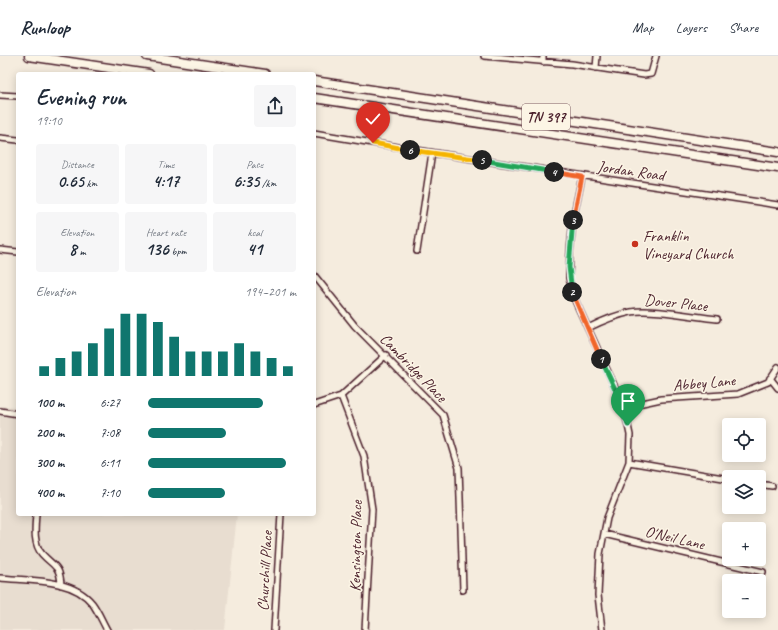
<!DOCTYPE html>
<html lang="en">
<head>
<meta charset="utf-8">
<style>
  body { margin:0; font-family:Caveat,sans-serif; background:#f6f6f7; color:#1f2937; height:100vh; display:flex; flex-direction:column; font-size:15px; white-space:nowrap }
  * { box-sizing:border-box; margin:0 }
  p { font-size:13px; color:#747a83 }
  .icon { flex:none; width:22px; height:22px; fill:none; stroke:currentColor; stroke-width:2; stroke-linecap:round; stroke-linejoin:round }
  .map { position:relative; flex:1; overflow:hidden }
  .side { position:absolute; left:16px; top:16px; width:300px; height:444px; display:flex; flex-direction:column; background:#fff; border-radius:4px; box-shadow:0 2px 10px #0003 }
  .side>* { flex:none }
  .buttons { position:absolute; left:722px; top:362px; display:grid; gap:8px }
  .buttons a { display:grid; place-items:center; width:44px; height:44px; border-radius:4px; background:#fff; box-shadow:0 2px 10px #0003; font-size:20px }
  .pin { position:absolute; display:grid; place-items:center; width:34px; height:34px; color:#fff; margin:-41px -17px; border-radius:50% 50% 50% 0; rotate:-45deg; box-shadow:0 0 4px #0007 }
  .pin .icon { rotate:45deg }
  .km { position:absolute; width:20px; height:20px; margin:-10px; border-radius:50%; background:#222; color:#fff; font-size:11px; line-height:20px; text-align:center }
  .round { display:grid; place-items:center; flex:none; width:42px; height:42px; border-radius:4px; background:#f6f6f7 }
  .summary { display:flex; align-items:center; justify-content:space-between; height:68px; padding:0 20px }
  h1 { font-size:22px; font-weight:800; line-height:30px }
  .metrics { display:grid; grid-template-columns:repeat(3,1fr); gap:6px; height:68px; padding:4px 20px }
  .metrics div { display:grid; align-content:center; border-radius:4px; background:#f6f6f7; text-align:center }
  .metrics b { font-size:17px; font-weight:800 }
  .metrics small { font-size:11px; font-weight:400 }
  .metrics p { font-size:11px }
  .chart { height:112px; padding:8px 20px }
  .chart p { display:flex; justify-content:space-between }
  .chart svg { width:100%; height:72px; margin-top:4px; stroke:#0f766e; stroke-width:6 }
  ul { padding:0 20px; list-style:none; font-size:13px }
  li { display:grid; grid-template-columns:64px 48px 1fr; align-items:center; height:30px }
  li i { height:10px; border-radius:5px; background:#0f766e }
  header { display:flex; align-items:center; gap:24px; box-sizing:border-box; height:56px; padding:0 20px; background:#fff; border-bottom:1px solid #e0e1e3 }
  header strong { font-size:19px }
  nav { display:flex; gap:22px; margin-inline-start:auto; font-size:14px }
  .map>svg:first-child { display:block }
  .built { fill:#e8ddd0 }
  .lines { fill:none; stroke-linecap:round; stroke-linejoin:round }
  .minor-casing { stroke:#4a1f2b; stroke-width:8 }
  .highway-casing { stroke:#4a1f2b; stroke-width:11 }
  .minor { stroke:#fcf5e5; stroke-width:5 }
  .highway { stroke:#fcf5e5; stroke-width:8 }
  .split-1-casing { stroke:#fff; stroke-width:8 }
  .split-2-casing { stroke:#fff; stroke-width:8 }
  .split-3-casing { stroke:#fff; stroke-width:8 }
  .split-4-casing { stroke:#fff; stroke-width:8 }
  .split-5-casing { stroke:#fff; stroke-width:8 }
  .split-6-casing { stroke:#fff; stroke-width:8 }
  .split-7-casing { stroke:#fff; stroke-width:8 }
  .split-1 { stroke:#22a559; stroke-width:5 }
  .split-2 { stroke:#f0652b; stroke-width:5 }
  .split-3 { stroke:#22a559; stroke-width:5 }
  .split-4 { stroke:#f0652b; stroke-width:5 }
  .split-5 { stroke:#22a559; stroke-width:5 }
  .split-6 { stroke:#f5b400; stroke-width:5 }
  .split-7 { stroke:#f5b400; stroke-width:5 }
  .poi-dot { fill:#c8321e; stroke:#fcf5e5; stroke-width:1.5 }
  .labels { text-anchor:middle; stroke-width:3; stroke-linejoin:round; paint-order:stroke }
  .shield { fill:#fcf5e5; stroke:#7f5f63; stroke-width:1 }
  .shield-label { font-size:15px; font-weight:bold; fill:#4a1f2b }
  .street-label { font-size:16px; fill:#4a1f2b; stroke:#fcf5e5 }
  .poi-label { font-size:16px; fill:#4a1f2b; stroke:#fcf5e5; text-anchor:start }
</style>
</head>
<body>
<header>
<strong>Runloop</strong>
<nav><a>Map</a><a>Layers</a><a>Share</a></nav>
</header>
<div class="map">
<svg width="778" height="574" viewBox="0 0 778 574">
  <rect width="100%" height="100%" fill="#f5ecde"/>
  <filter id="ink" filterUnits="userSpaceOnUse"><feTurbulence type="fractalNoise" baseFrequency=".025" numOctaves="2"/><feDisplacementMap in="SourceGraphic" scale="8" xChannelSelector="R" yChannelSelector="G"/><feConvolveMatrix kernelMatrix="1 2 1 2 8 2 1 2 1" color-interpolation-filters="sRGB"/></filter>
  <g filter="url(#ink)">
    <path class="built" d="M0,350L18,351V458H237L225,574H0Z"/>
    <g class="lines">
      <defs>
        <path id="minor" d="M484,0L572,8L644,19L651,18L656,0
          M543,0V6
          M596,12L597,0
          M0,39L18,40
          M314,77C468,104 623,125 778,149
          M0,82L18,84
          M582,121L573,163L570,196L569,222L574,242L624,351L630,379L629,406L607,462L600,498L598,539L602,574
          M0,194L18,196
          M417,195L432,97
          M314,219L355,270L443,359L459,412L463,534
          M588,272C602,265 616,259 631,256C651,252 695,261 717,263
          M770,322L778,332
          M341,340L364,400L372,453L365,574
          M314,349L341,340L386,299
          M624,351L661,343L738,338L768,326L778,311
          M0,355L18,358
          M629,406L729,423
          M759,428L772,430
          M36,458C35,471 33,488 42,498C54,511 60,509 61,529
          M604,478L763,516
          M0,522C29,525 72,522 92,547C98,555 102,565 107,574
          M274,574L281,458"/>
        <path id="highway" d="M29,0L149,18
          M147,0L265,18
          M314,25L778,96
          M314,42L778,112"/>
      </defs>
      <use href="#minor" class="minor-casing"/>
      <use href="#highway" class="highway-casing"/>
      <use href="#minor" class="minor"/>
      <use href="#highway" class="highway"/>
    </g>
  </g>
  <g class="lines" filter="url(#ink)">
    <defs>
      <path id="split-1" d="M601,303L624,352L628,369"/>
      <path id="split-2" d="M572,236L601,303"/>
      <path id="split-3" d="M572,236L569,211L573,164"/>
      <path id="split-4" d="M554,116L582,121L573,164"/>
      <path id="split-5" d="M482,104L554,116"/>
      <path id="split-6" d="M410,94L482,104"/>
      <path id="split-7" d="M373,87L410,94"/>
    </defs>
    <use href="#split-1" class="split-1-casing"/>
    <use href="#split-2" class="split-2-casing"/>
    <use href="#split-3" class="split-3-casing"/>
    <use href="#split-4" class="split-4-casing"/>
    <use href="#split-5" class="split-5-casing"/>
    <use href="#split-6" class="split-6-casing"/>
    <use href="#split-7" class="split-7-casing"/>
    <use href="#split-1" class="split-1"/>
    <use href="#split-2" class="split-2"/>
    <use href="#split-3" class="split-3"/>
    <use href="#split-4" class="split-4"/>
    <use href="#split-5" class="split-5"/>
    <use href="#split-6" class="split-6"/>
    <use href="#split-7" class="split-7"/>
  </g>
  <circle class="poi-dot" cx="635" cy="188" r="4"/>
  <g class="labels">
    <rect class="shield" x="522" y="48" width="48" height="26" rx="3"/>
    <g class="shield-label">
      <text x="546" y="66">TN 397</text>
    </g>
    <g class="street-label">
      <text transform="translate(631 114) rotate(8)" y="6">Jordan Road</text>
      <text transform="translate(676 246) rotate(6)" y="6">Dover Place</text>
      <text transform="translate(414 311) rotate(46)" y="6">Cambridge Place</text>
      <text transform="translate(704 326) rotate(-5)" y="6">Abbey Lane</text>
      <text transform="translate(675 481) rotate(13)" y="6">O'Neil Lane</text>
      <text transform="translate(355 490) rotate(-89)" y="6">Kensington Place</text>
      <text transform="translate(264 515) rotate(-87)" y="6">Churchill Place</text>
    </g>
    <g class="poi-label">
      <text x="643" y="185">Franklin<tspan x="643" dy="18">Vineyard Church</tspan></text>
    </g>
  </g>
</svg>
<div class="buttons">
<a><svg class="icon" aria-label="locate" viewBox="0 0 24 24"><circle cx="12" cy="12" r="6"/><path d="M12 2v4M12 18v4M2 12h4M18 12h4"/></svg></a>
<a><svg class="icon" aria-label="layers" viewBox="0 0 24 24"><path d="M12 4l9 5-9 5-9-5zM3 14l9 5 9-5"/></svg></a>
<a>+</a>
<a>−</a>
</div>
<div class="pin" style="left:628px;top:369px;background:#1e9e55"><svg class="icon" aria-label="arrive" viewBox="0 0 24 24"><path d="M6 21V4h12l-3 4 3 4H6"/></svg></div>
<div class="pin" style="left:373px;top:87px;background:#d93025"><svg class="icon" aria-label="check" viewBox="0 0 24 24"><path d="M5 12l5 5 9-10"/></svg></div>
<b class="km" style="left:601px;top:303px">1</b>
<b class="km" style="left:572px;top:236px">2</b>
<b class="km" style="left:573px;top:164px">3</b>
<b class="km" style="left:554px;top:116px">4</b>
<b class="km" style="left:482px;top:104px">5</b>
<b class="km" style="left:410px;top:94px">6</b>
<section class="side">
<div class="summary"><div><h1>Evening run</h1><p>19:10</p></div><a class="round"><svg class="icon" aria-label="share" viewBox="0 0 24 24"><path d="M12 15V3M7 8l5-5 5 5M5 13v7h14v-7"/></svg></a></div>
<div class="metrics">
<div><p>Distance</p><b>0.65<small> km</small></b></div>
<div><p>Time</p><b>4:17</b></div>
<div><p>Pace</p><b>6:35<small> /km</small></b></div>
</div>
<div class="metrics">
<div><p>Elevation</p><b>8<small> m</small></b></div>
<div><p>Heart rate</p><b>136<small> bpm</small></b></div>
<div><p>kcal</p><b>41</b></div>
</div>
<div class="chart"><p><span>Elevation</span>194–201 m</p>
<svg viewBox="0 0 160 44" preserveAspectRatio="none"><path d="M5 44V38M15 44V33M25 44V29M35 44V24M45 44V15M55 44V6M65 44V6M75 44V11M85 44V20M95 44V29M105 44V29M115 44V29M125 44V24M135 44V29M145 44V33M155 44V38"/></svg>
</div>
<ul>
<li><b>100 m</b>6:27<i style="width:78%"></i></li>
<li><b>200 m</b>7:08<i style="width:53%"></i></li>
<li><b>300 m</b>6:11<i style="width:93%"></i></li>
<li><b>400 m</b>7:10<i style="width:52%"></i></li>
</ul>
</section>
</div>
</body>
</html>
